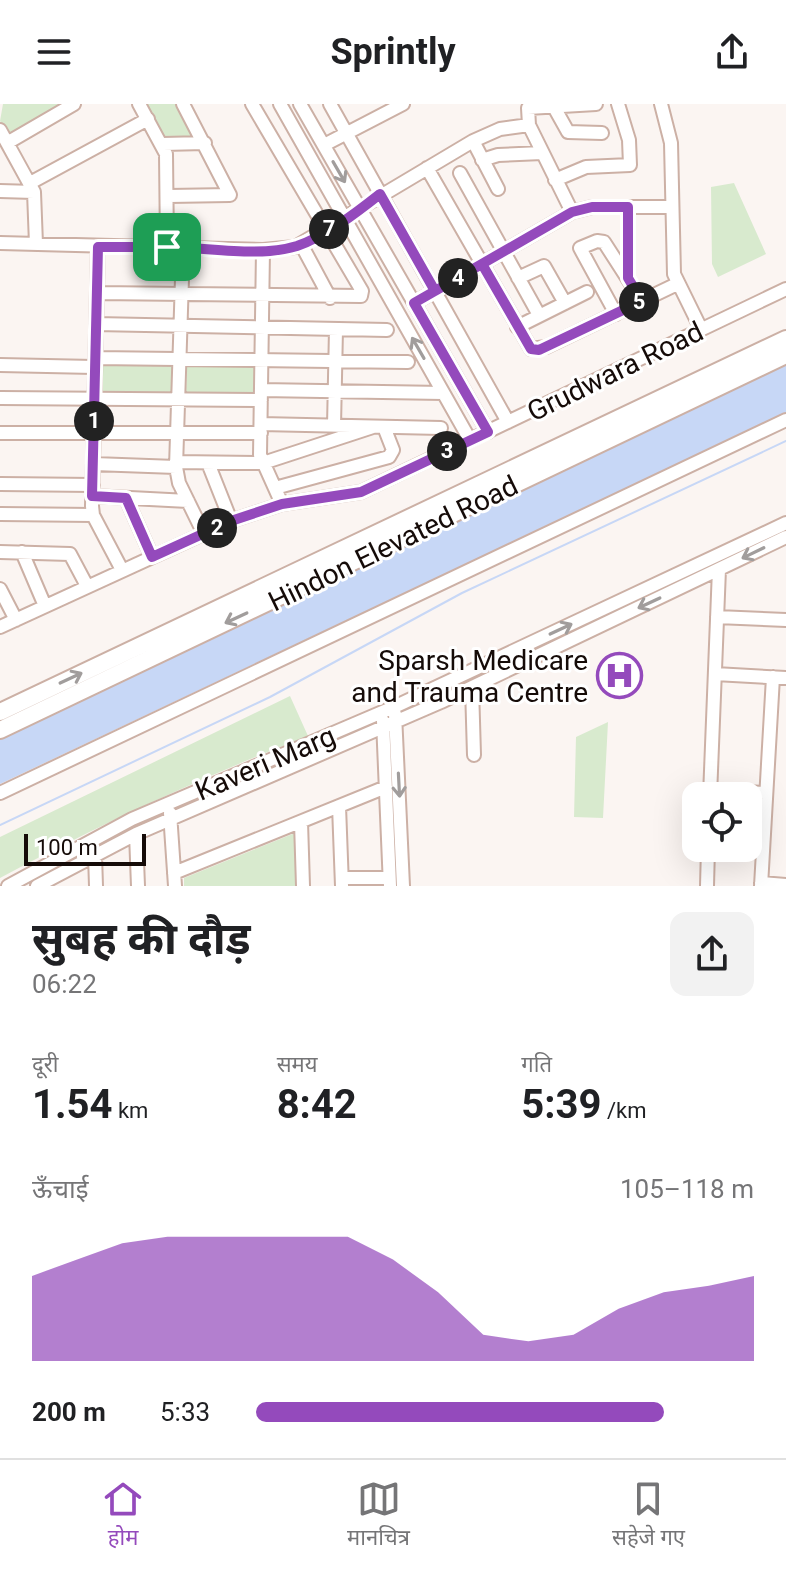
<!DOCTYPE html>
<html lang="hi">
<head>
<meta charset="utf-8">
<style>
  body { margin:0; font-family:Roboto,"Noto Sans Devanagari",sans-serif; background:#f2f2f2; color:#202124; height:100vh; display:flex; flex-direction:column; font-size:30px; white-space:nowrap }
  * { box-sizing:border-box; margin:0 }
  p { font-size:26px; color:#757577 }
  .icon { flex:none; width:44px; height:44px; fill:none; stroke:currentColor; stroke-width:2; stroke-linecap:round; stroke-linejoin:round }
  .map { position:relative; height:782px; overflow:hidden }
  .panel { display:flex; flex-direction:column; background:#fff; flex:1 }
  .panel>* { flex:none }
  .controls { position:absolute; left:682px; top:678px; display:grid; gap:16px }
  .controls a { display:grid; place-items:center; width:80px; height:80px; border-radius:16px; background:#fff; box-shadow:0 8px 32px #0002; font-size:40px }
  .scale { position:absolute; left:24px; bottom:20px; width:122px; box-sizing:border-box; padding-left:8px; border:4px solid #150b08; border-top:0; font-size:22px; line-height:28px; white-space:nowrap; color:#150b08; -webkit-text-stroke:6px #fff; paint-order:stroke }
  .pin { position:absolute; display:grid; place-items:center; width:68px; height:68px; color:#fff; margin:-34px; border-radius:16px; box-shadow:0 4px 12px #0006 }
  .km { position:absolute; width:40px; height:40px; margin:-20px; border-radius:50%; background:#222; color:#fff; font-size:22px; line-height:40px; text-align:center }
  .round { display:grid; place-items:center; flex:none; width:84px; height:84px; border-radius:16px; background:#f2f2f2 }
  .summary { display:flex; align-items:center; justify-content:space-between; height:136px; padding:0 32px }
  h1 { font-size:44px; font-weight:700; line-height:60px }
  .metrics { display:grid; grid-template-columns:repeat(3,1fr); gap:12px; height:136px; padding:8px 32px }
  .metrics div { display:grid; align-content:center }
  .metrics b { font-size:40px; font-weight:700 }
  .metrics small { font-size:22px; font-weight:400 }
  .metrics p { font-size:22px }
  .chart { height:224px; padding:16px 32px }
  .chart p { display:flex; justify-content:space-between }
  .chart svg { width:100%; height:144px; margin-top:8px; fill:#944abc; opacity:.7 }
  ul { padding:0 32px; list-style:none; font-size:26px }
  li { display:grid; grid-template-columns:128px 96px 1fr; align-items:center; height:60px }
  li i { height:20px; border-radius:10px; background:#944abc }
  header { display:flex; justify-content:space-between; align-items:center; height:104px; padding:0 32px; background:#fff; font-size:36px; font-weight:700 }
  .tabs { display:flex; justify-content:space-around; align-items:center; height:112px; border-top:2px solid #e0e0e0; background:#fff; font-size:22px; color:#757577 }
  .tabs a { display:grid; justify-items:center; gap:4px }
  .tabs .selected { color:#944abc }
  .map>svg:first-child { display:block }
  .green { fill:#d8eace }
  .water { fill:#c7d7f6 }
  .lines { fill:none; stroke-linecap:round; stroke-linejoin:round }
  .stream { stroke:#c7d7f6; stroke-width:2 }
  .minor-casing { stroke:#ccb0a5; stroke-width:16 }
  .highway-casing { stroke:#ccb0a5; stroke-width:20 }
  .minor { stroke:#fff; stroke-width:12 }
  .highway { stroke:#fff; stroke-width:16 }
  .oneway { stroke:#a19d9c }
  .route-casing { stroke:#fff; stroke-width:16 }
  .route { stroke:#944abc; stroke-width:10 }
  .labels { text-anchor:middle; stroke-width:6; stroke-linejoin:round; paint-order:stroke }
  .street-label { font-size:28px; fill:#150b08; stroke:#fff }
  .poi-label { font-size:28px; fill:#150b08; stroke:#fff; text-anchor:end }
</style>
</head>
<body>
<header><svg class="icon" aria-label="menu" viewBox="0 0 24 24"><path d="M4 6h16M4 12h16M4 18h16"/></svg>Sprintly<svg class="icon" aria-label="share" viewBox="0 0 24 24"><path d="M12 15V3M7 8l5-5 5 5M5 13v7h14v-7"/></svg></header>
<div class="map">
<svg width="786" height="782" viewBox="0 0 786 782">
  <rect width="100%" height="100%" fill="#fbf5f2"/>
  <path class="green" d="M3,0H64L9,32L0,17Z
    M146,0H180L199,34H165Z
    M734,79L766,150L718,173L712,160L711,83Z
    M102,260L177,261V291L102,290Z
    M187,260L258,262L257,292L186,290Z
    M290,592L308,632C202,673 101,720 0,774V733Z
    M608,618L603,714L574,713L576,633Z
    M295,729L298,782H184V774Z"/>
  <path class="water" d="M786,252V309L0,680V622Z"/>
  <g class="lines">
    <path class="stream" d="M0,721L270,593L462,489L786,337"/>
    <defs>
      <path id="minor" d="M139,0L166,50L167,143
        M280,0L470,336
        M300,0L488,328
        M330,0L508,318
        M661,0L671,39L674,170L701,225
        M554,3L568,28L602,29
        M0,26L34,88L36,140
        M473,37L498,85
        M7,39L74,0
        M163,40L205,39
        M324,41L403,0
        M482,56L498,51L542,49
        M427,64L531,245L546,243L677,180
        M460,69L539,211
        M555,76L586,63L630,61L629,36L618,0
        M30,79L148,15
        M0,87L34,88
        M169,92L230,91L183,0
        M628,103V174
        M572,108L529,21L528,4L596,0
        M0,139L263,146L295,143L473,37L500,25L529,21
        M301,140L330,194
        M98,143L92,402L93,411L122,466
        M183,143L176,363L179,379L204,430
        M263,146L260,351L282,400
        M518,174L544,162L565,199
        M97,189L361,192L362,187L252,0
        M414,199L572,108L592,103H670
        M616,210L580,144L597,137L604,138L642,197
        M96,220L387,226
        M517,223L587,188
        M96,254L408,258
        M0,261L94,263
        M261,286L443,289
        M0,294L261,296
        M261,320L441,324
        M334,322L336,225
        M0,329H261
        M176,358L263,359L373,323
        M208,359L231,417
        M94,360L176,363
        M0,380L93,381
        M275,384L389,353L393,346L384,323
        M92,392L188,397
        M126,394L152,453
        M0,410L93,411
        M0,448L70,450L87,482
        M22,448L45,502
        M0,485L16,516
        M717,513L786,516
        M0,523L231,417L282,400L361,388L786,185
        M715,570L786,574
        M472,583L474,651
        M395,610L403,782
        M383,617L390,782
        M711,686L766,689
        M0,689L786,316
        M710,692L719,465
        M339,702L342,782
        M170,709L175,782
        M301,718L303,782
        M136,730L138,782
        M95,751L96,782
        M174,769L386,683
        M342,774H389
        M761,779L786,781
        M8,782L132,715L394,603L786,419
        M37,782L136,730L441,598L786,433
        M707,782L708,744
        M761,782L773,573"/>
      <path id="highway" d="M0,608L786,235
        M0,626L786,251"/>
    </defs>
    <use href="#minor" class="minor-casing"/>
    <use href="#highway" class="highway-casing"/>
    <use href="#minor" class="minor"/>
    <use href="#highway" class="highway"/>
  </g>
  <defs><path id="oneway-shaft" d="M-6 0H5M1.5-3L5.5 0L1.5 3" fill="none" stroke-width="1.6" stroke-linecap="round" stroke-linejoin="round" transform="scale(2)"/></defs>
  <g class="oneway">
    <use href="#oneway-shaft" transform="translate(339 68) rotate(60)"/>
    <use href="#oneway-shaft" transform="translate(418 244) rotate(-120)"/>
    <use href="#oneway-shaft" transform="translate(753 449) rotate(154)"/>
    <use href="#oneway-shaft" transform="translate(649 499) rotate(155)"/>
    <use href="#oneway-shaft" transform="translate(236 514) rotate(155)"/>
    <use href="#oneway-shaft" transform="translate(561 525) rotate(-25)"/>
    <use href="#oneway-shaft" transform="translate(71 574) rotate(-25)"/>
    <use href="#oneway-shaft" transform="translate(399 681) rotate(87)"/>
  </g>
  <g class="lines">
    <defs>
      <path id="route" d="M167,143H98L92,392L126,394L152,453L231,417L282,400L361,388L488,328L414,199C437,186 459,173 482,160L531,245L539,246L642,197L628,174V103H592L572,108L435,187L380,90C356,109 326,132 297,142C258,154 207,143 167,143"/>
    </defs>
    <use href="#route" class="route-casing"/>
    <use href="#route" class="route"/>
  </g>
  <defs>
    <symbol id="hospital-ring" viewBox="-11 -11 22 22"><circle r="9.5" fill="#fff" stroke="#944abc" stroke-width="1.5"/><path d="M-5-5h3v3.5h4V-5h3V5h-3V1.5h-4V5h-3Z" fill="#944abc"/></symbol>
  </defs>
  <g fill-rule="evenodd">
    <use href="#hospital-ring" x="594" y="546" width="51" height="51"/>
  </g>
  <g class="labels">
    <g class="street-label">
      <text transform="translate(615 267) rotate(-26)" y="10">Grudwara Road</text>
      <text transform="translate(393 439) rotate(-26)" y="10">Hindon Elevated Road</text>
      <text transform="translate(265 659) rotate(-23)" y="10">Kaveri Marg</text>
    </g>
    <g class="poi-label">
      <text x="588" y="566">Sparsh Medicare<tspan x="588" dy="32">and Trauma Centre</tspan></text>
    </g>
  </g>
</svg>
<div class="controls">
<a><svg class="icon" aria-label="locate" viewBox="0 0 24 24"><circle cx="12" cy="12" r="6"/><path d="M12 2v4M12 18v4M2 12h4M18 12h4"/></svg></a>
</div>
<div class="scale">100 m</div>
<div class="pin" style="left:167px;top:143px;background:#1e9e55"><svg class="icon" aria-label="arrive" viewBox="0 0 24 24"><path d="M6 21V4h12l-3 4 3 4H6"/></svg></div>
<b class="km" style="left:94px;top:317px">1</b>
<b class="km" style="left:217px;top:424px">2</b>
<b class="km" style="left:447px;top:347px">3</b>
<b class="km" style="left:458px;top:174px">4</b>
<b class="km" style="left:639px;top:198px">5</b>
<b class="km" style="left:329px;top:125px">7</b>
</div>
<section class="panel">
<div class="summary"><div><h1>सुबह की दौड़</h1><p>06:22</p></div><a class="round"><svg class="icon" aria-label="share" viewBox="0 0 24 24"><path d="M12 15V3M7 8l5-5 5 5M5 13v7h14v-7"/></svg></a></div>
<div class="metrics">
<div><p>दूरी</p><b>1.54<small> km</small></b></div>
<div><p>समय</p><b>8:42</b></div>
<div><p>गति</p><b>5:39<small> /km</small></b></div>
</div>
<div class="chart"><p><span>ऊँचाई</span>105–118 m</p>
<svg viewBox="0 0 160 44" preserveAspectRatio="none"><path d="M0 44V18L10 13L20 8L30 6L40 6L50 6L60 6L70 6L80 13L90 23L100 36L110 38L120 36L130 28L140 23L150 21L160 18V44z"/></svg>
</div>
<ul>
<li><b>200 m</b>5:33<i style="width:82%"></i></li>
</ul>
</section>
<nav class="tabs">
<a class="selected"><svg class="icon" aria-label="home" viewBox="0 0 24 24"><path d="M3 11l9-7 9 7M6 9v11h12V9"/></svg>होम</a>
<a><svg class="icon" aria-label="map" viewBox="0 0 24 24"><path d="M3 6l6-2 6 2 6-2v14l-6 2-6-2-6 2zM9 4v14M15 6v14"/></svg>मानचित्र</a>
<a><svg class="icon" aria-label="saved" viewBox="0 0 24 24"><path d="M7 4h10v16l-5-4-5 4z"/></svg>सहेजे गए</a>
</nav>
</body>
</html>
